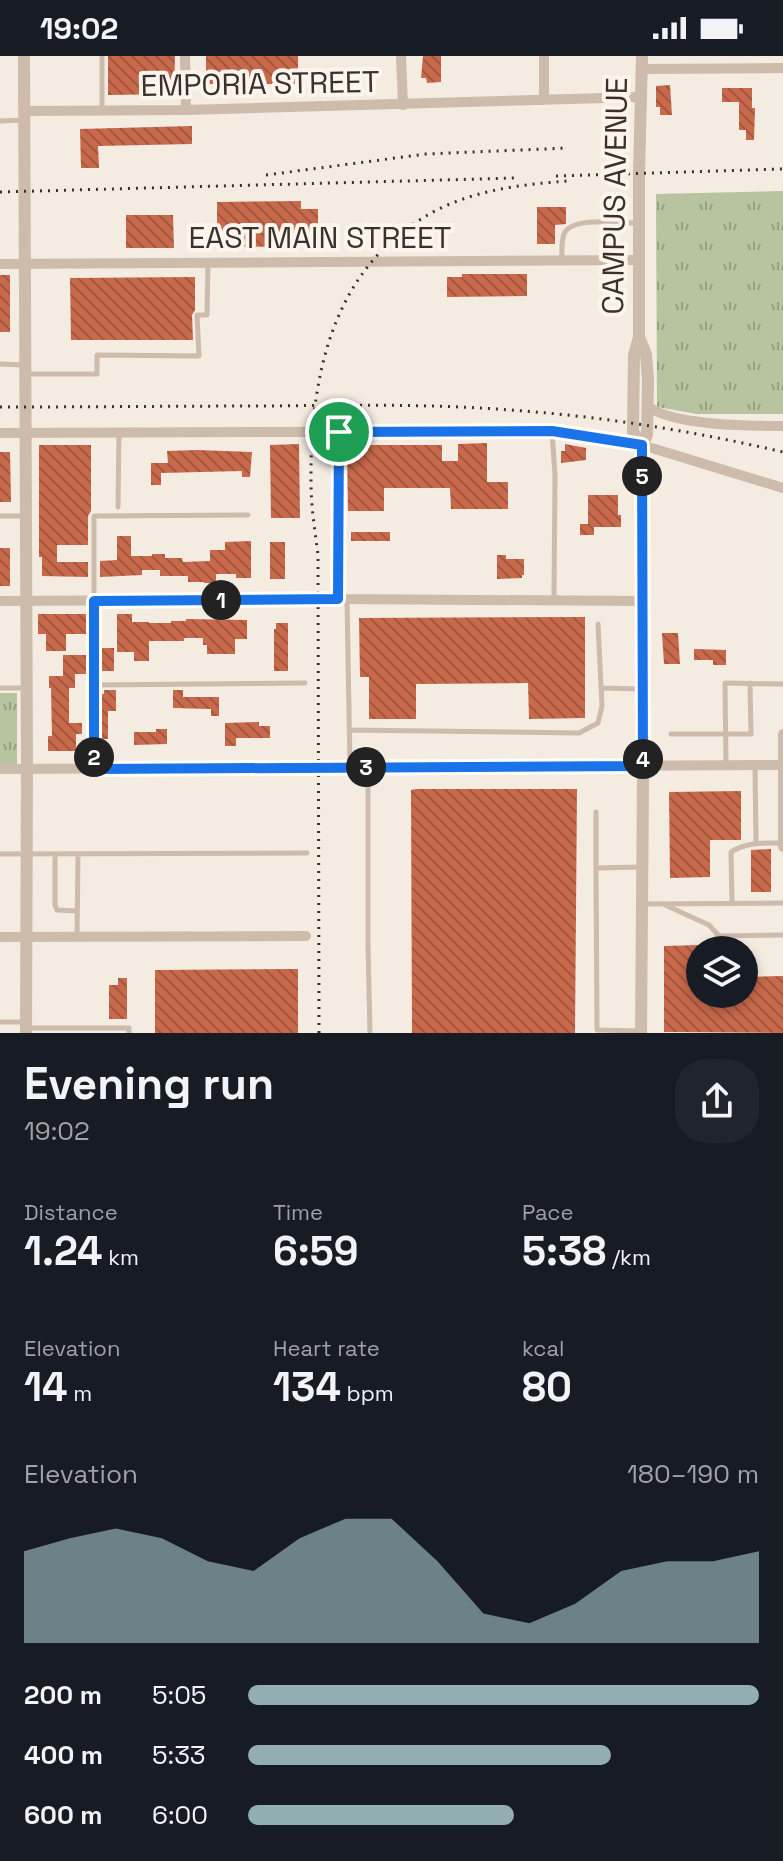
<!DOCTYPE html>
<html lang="en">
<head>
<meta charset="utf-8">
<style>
  body { margin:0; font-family:"Space Grotesk",sans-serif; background:#20242c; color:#f1f3f6; height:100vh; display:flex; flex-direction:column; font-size:30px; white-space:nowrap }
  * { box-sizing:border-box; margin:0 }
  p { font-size:26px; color:#9ea1a6 }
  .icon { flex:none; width:44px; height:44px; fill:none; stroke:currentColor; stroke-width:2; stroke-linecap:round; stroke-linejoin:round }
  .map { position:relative; height:977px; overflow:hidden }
  .side { display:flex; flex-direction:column; background:#171b24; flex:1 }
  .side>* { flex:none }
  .tools { position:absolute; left:686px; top:880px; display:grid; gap:16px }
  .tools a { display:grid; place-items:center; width:72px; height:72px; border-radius:50%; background:#171b24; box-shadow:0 4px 12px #0003; font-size:40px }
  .pin { position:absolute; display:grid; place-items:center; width:68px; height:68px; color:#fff; margin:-34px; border:4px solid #fff; border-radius:50%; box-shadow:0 2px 8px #0007 }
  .km { position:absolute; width:40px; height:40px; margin:-20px; border-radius:50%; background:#222; color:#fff; font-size:22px; line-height:40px; text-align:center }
  .round { display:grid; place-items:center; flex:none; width:84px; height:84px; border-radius:32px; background:#20242c }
  .head { display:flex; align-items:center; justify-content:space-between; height:136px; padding:0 24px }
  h1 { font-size:44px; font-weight:700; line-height:60px }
  .metrics { display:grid; grid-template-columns:repeat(3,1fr); gap:12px; height:136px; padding:8px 24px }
  .metrics div { display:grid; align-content:center }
  .metrics b { font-size:40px; font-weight:700 }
  .metrics small { font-size:22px; font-weight:400 }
  .metrics p { font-size:22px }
  .chart { height:224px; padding:16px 24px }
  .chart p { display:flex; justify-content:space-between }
  .chart svg { width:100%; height:144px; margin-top:8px; fill:#92aeb2; opacity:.7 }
  ul { padding:0 24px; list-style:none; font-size:26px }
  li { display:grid; grid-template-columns:128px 96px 1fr; align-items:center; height:60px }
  li i { height:20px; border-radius:10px; background:#92aeb2 }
  .status { display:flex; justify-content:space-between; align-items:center; height:56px; padding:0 40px; background:#171b24; direction:ltr }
  .status svg { height:22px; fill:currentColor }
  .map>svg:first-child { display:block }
  .grass { fill:url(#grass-tufts) }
  .building { fill:url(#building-back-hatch) }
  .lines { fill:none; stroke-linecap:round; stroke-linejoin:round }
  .service { stroke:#cdbbac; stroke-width:5 }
  .minor { stroke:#cdbbac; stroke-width:10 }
  .tertiary { stroke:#cdbbac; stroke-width:12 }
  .rail { stroke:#3b302b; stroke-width:3; stroke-dasharray:2 6; stroke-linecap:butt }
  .route-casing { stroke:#fff; stroke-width:16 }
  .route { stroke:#1a73e8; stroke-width:10 }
  .labels { text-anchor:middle; stroke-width:8; stroke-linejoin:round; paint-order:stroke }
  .street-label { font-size:30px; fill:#3b302b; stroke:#fbf5ee }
</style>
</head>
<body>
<div class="status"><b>19:02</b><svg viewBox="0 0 49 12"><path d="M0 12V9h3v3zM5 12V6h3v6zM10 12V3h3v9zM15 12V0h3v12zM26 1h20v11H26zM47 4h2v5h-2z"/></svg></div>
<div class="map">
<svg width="783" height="977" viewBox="0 0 783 977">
  <defs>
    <pattern id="grass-tufts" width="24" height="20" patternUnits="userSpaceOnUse" patternTransform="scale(2)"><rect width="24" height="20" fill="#b8c4a0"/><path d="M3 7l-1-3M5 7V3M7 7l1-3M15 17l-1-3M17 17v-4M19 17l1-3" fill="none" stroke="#97a083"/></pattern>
    <pattern id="building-back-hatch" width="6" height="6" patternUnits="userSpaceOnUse" patternTransform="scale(2)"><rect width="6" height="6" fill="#c8694b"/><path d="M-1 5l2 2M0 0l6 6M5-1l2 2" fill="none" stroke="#a4573f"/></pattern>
  </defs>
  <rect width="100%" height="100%" fill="#f4ebe1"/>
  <path class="grass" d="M783,135V358H697L657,351L656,138Z
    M0,637H17V708H0Z"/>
  <path class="building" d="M108,0H175L174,38L108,39Z
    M206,0H298V28H206Z
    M423,0H441V26L427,27L426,22H421Z
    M670,29L672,59H660V51H656V30Z
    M722,32H752V52H755L754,84H746V74H739V46H722Z
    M192,70V88L98,90L99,112H81L80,73Z
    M301,145V153H318V190L217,191V146Z
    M537,151H566V168L555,169V188H537Z
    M126,159H173L174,192H126Z
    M462,218H527V240L447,241V221H462Z
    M0,219H10V276H0Z
    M195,221V254L192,259L193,284H71L70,222Z
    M487,387V426H508V453H451L450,432H384V455H348L347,389H442V405H458V388Z
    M299,388L300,462H271L270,389Z
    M565,388L586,392V404L561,407V395H565Z
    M39,389H91V455L88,460V489H57V506H88V521L42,520V501H39Z
    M197,394L252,396L250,421H242V415L161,417V429H151V407H168L167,395Z
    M0,396H10L11,446H0Z
    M588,439H618V459H621V471H594V479H580V468H588Z
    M351,476H390V485H351Z
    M117,480H131V500H152V498H165V502H182L183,506L210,505V494H225V486L251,485V522H236V518H216V527H204V526H188V520H160V514H142V519L100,521V505L117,504Z
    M270,486H285V523H270Z
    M0,492H10V530H0Z
    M497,499H506V503H524V519H522V522L497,523Z
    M38,558H88V578H66V595H46V578H38Z
    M117,558H132V566H149V567H171V565H186V563L247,564V583H235V598H207V589H203V582H184V585H149V605H134V596H117Z
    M585,561V662L529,663L528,627L416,628V663H369V621H360L359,562Z
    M276,567H288V615H274V573H276Z
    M662,577H678L680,608H664Z
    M100,592H114V615H100Z
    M694,593L726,594V609H713V604H694Z
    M63,599H88L87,618H75V632H69V667H82V678H76V695H48V680H52L51,632H49V620H63Z
    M104,634H116V655H108V683H100V638H104Z
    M173,634H183V641H219V660H211V653L173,652Z
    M259,666V670H270V682H236V690H225V667Z
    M156,673H167V688L134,689V676H156Z
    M416,733H577L575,977H412L411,734Z
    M741,735V784H710V821L670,822L669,736Z
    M771,793V836H751V794Z
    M700,889V938H744V921L783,920V977L664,976V890Z
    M298,913V977H155V914Z
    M118,922H127V963H109V929H118Z"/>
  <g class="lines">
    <path class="service" d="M102,0V54
      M0,65L23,64
      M562,204C562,196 561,186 564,178C571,160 621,167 638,167
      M0,308L24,309
      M26,318H97V299L199,300L197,259H207L208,207
      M552,375L555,419L554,543
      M118,451L119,377
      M0,460H23
      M347,544L350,710
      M94,629L305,627
      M0,632H25
      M601,632L640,633
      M349,674L579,677L598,667L602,650L598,568
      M671,678H751L750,627
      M726,709L725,627L783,628
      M755,709L756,787
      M94,712V460L248,459
      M368,712V890L370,977
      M596,756V812
      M0,798L307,797
      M55,798V849L57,854L77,855
      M732,847L731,796C747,786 763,787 782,787
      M643,848L783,847
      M665,849L709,869L719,880L783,879
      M77,880L78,798
      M0,966H26
      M27,972H129V977
      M640,975L597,974L596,812L641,811"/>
    <path class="minor" d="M185,0L186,54
      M401,0L403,49
      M643,13L783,12
      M544,44V0
      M24,55L186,54L640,41
      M0,208L639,204
      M648,350C672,370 752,370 783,370
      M0,377L552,375L642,389L783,432
      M338,543L339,376
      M0,545L338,543L642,545
      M783,678V791
      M0,713L783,709
      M0,881L306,880"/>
    <path class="tertiary" d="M24,0L27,713L26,977
      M639,281L646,298L648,324L647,379L642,389L643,725L641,977
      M642,389L633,376L634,299L639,281V117L642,0"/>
    <path class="rail" d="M266,119L426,98L568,92
      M556,120L783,113
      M0,136L516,122
      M0,351C91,351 182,350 272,350C347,349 422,348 496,353C593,359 689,374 783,396
      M319,977L318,499C315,475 311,451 311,426C310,316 334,203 443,151C482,133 526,128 568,125"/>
  </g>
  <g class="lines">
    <defs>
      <path id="route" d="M552,375L642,389L643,710L94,713V545L338,543L339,376Z"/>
    </defs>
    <use href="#route" class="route-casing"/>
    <use href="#route" class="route"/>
  </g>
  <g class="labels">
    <g class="street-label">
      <text transform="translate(260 28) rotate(-1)" y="10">EMPORIA STREET</text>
      <text transform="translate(615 140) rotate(-89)" y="10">CAMPUS AVENUE</text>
      <text x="320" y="192">EAST MAIN STREET</text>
    </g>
  </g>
</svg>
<div class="tools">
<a><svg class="icon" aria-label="layers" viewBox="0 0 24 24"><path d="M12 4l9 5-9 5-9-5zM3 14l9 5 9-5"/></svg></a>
</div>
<div class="pin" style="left:339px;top:376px;background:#1e9e55"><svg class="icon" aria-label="arrive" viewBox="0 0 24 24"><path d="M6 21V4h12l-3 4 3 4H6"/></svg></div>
<b class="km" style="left:221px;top:544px">1</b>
<b class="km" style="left:94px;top:701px">2</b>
<b class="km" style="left:366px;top:711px">3</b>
<b class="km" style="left:643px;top:703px">4</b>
<b class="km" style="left:642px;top:420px">5</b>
</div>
<section class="side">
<div class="head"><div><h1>Evening run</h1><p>19:02</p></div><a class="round"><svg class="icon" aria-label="share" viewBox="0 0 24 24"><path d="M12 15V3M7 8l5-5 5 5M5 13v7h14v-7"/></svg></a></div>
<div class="metrics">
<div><p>Distance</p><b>1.24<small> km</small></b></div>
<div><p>Time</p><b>6:59</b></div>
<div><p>Pace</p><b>5:38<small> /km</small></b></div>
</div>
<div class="metrics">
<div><p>Elevation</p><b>14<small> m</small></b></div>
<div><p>Heart rate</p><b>134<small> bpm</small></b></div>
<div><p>kcal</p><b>80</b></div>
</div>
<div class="chart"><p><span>Elevation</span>180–190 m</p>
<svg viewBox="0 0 160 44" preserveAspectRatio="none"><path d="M0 44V16L10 12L20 9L30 12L40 19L50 22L60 12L70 6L80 6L90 19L100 35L110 38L120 32L130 22L140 19L150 19L160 16V44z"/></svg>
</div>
<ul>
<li><b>200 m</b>5:05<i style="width:100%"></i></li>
<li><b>400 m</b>5:33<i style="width:71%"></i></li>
<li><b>600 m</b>6:00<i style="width:52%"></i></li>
</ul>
</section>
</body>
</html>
